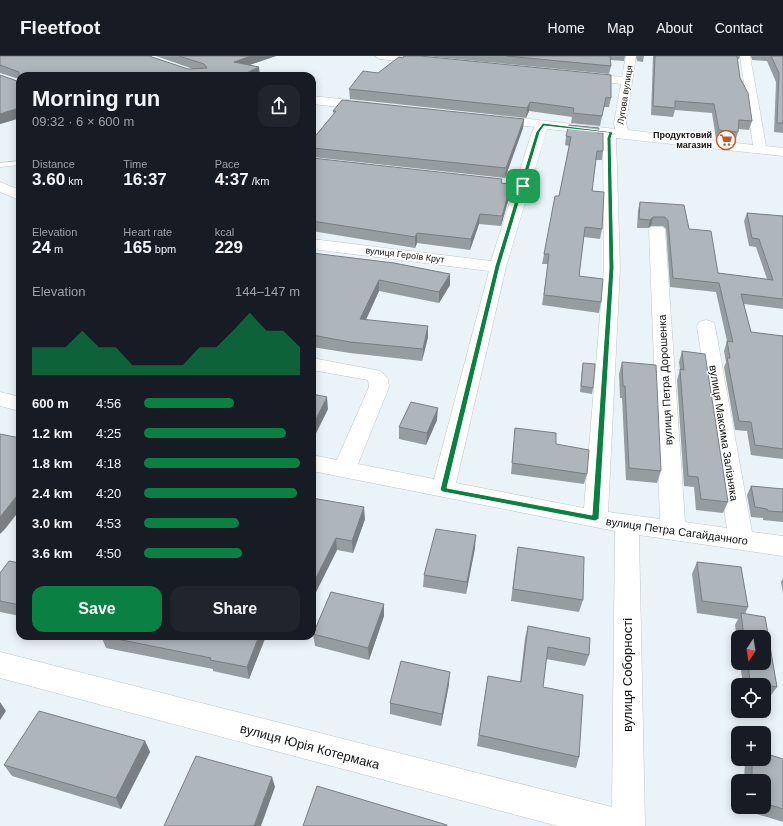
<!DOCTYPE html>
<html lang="en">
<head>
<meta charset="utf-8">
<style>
  body { margin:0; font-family:Helvetica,sans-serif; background:#20242c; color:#f1f3f6; height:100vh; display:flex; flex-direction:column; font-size:15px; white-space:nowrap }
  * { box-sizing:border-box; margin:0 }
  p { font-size:13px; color:#9ea1a6 }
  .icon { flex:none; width:22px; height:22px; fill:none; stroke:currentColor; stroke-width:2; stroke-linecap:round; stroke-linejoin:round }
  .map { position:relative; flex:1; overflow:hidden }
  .panel { position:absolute; left:16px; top:16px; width:300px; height:568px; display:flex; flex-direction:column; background:#171b24; border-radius:12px; box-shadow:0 2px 10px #0003 }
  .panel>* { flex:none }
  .needle { width:26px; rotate:192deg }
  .tools { position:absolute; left:731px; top:574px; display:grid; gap:8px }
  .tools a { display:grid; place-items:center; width:40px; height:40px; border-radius:8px; background:#171b24; box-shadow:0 2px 10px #0003; font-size:20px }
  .pin { position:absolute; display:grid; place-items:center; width:34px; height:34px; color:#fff; margin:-17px; border-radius:8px; box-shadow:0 2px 6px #0006 }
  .round { display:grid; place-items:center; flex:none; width:42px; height:42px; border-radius:12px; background:#20242c }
  .summary { display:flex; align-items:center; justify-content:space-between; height:68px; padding:0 16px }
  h1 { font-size:22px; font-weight:800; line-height:30px }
  .metrics { display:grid; grid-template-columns:repeat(3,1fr); gap:6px; height:68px; padding:4px 16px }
  .metrics div { display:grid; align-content:center }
  .metrics b { font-size:17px; font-weight:800 }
  .metrics small { font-size:11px; font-weight:400 }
  .metrics p { font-size:11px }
  .chart { height:112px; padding:8px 16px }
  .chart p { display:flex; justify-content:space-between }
  .chart svg { width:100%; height:72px; margin-top:4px; fill:#0b8043; opacity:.7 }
  .action { display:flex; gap:8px; margin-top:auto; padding:8px 16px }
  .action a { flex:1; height:46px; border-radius:12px; background:#0b8043; color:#fff; font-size:16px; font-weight:800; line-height:46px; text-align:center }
  .action a+a { background:#20242c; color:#f1f3f6 }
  ul { padding:0 16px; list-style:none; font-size:13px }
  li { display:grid; grid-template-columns:64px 48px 1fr; align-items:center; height:30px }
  li i { height:10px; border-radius:5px; background:#0b8043 }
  header { display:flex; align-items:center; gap:24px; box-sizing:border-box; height:56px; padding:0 20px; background:#171b24; border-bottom:1px solid #363941 }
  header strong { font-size:19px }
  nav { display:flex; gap:22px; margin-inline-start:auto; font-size:14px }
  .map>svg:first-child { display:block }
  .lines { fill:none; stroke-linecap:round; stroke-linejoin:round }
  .lane-casing { stroke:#bfc7cc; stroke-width:1 }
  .street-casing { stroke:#bfc7cc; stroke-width:1 }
  .lane { fill:#fff; fill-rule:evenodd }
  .street { fill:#fff; fill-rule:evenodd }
  .wall { fill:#969da1 }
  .shaded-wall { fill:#7a7f83 }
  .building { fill:#aeb6bb; stroke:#7a7f83 }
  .route { fill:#0b8043; stroke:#fff; fill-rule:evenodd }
  .labels { text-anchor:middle; stroke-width:3; stroke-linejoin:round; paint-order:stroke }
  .far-street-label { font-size:9px; fill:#0f1213; stroke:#fff }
  .far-poi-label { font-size:9px; font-weight:bold; fill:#0f1213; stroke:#fff; text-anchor:end }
  .street-label { font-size:11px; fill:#0f1213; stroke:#fff }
  .near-street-label { font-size:13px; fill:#0f1213; stroke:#fff }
</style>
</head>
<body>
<header>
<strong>Fleetfoot</strong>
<nav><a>Home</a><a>Map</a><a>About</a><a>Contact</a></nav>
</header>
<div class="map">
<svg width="783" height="770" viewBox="0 0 783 770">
  <rect width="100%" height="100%" fill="#eaf3f8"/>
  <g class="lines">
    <defs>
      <path id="lane" d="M20,105V109L0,111V107Z"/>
      <path id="street" d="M375,0C386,0 425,0 432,5L427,8L380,3Z
        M626,0H636L626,67L628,74L753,89L740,0H750L766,90L783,92V100L616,82L620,212L608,456L660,463L649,174L651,171H663L665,174L685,466L727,472L697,270L699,266L706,264L713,266L715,270L752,476L783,480V500L639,479L645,770H558L0,622V596L612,751L615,475L312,415V399L337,404L369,331L368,324L312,314V302L381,315L388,323L389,331L358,408L434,423L489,215L312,193V183L491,205L532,76L535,71L494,67L488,63L494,59L615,73L614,67L621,28L582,23L576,20L582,17L622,21ZM547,73L603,79L604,212L584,452L456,427L506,211Z
        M312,40L368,46L374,50L368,54L312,48Z
        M0,126L20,134V144L0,136Z
        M0,336L20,341V355L0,350Z"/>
    </defs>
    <use href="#lane" class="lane-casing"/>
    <use href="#street" class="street-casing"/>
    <use href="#lane" class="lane"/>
    <use href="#street" class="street"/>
  </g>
  <path class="wall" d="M0,0L188,13H193L156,0H276L249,9L260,20H20V62L0,68V19L17,25L19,23L0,17Z
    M426,0H625L624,5L611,4V10L609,18Z
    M636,0H644L643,6L637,5Z
    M653,0H740L739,3H737L740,22L752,65L749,74L738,73V76L735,86L716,83L712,57L675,54L673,61L651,59Z
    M751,0H783V77L774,76L776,26L767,5L752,4Z
    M349,33L611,42L609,51H604L600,70L571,67L572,61L529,55L526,62L350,43Z
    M333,55L524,63L523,72L505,122L312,101V84L334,58Z
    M598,77L603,95L602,104H596L592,135L602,173L600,183L584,181L579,220L601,246L599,257L542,249L548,208H542L544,198L559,140L569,90L565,89L566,80Z
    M312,102L511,128L510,138L501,170L479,168L470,194L417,187L415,192L312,175Z
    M640,146L689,173L718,217L767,223L756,191L749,190L744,165L747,157L783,160V253L744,248L751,276L783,280V403L751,399L747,375L735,374L724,311L726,306L724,295L727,285L716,236L670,231L666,173L663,170H651L648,172H637L638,154Z
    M312,197L450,229L439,247L379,235L366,264L428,270V281L422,305L350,297L312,291Z
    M682,295L728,446L723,457L696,454L694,431L684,430L677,324L680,314L679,306Z
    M622,306L661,415L657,427L626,424L622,342H620L619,318Z
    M583,307L593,332L592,338L580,336L582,313Z
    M312,338L328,353L316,377H312Z
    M437,364L426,389L399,383V371Z
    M515,372L556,388L587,418L584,428L511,418Z
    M751,430L783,433V466L763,464V462L751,461L747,439Z
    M312,442L365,463L353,497L337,494L316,536L312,534Z
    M518,491L583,544L579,556L511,545L516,503Z
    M475,492L466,538L423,531L424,519Z
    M697,506L741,511L748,551L745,558L765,561L777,631L769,642L764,641V629H743L740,607H764V581H738V594L735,569L738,563L697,557L692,518Z
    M20,507V560L0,556V517Z
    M783,522V537L781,526Z
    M384,560L369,604L315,590L313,578Z
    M528,570L589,599L585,610L546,603L543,631L579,701L576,712L477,690L488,620L520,626L525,582Z
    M101,580H266L249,623L213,615V613L106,592Z
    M449,628L441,670L390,658V647Z
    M145,685L150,696L121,753L12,720L4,709Z
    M746,703H783V766L744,754V751H764V725H744L745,705Z"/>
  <path class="shaded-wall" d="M251,0H276L235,14L234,6Z
    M259,11L260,20H240Z
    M530,46L529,55L526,62L527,52Z
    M19,52L20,56V62L0,68V58Z
    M524,63L523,72L505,122L506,112Z
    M511,128L510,138L501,170L502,160Z
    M480,158L479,168L470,194L471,183Z
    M653,161L651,170L648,172L650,164Z
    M417,177V187L415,192V181Z
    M450,218V229L439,247V236Z
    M379,224V235L361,274L360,263Z
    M428,270V281L422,305L423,293Z
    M327,341L328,353L316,377L315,365Z
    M438,352L437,364L426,389L427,377Z
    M20,436V454L5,473L0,478V461Z
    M364,451L365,463L353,497L352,485Z
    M476,479L475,492L466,538L467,526Z
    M336,482L337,494L316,536L315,524Z
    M384,548V560L369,604L368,592Z
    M259,580H266L249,623L247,611Z
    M450,616L449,628L441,670L442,658Z
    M0,646L6,655L0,664Z
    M145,685L150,696L121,753L116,742Z
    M272,721L275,731L261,770H254Z"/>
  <path class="building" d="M0,0H149L188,13L207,12L204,8L179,0H251L234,6L259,11L240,20H20V53L19,52L0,58V19L17,25L19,23V16L0,9Z
    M404,0H420L611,19V42L606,41L602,60L573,57L574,52L530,46L527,52L349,33L363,15L378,17L399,1L403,2Z
    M507,0H610L611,10Z
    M655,0H737L740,22L748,37L752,65L739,64L738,76L719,74L714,48L675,45V52L653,50Z
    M771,0H783V67H777L779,17Z
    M342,44L524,63L506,112L312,92V84L336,55H333Z
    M569,69L599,72L598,77H603V95H597L592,135L604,136L602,173L585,171L579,220L603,223L601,246L544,239L549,198H544L555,140H559L571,81L566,80Z
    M312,102L502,123L501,127L511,128L502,160L480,158L471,183L417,177L415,181L312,165Z
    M640,146L684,149L689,173L711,175L718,217L773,224L759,183L752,182L747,157L783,160V243L741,238L751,276L783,280V393L755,389L751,366L739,365L727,302H730L727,285L733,286L719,227L673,222L668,165L665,161H653L650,164L639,163Z
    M312,197L394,207L450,218L439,236L379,224L360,263L428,270L423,293L350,286L312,279Z
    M682,295L705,298L728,446L701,443L698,421L688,420L680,313L684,314Z
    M622,306L656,309L661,415L629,412L625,330H623Z
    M583,307L595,308L593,332L581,330Z
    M312,338L327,341L315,365H312Z
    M411,346L438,352L427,377L399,371Z
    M515,372L556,377V388L589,394L587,418L512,407Z
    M0,378L20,382V436L0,461Z
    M751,430L783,433V456L768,455L767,453L755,451Z
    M312,442L364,451L352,485L336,482L315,524L312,523Z
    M436,473L476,479L467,526L424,519Z
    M518,491L584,501L583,544L513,533Z
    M9,505L20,507V549L0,545V517Z
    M697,506L741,511L748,551L702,545Z
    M331,536L384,548L368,592L313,578Z
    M741,557L765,561L777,631L750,626L748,607H764V581H744Z
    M528,570L590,582L589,599L548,591L543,631L583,639L579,701L479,679L488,620L521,626Z
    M102,580H259L247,611L210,604L211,602Z
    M401,605L450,616L442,658L390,647Z
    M39,655L145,685L116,742L4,709Z
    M764,697L783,703V753L764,747V725H752V703H764Z
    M196,700L272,721L254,770H164Z
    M317,730L447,769V770H303Z"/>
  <path class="route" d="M543,67L613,76L611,82L614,212L599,463L595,465L443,436L440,434L495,210L536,76ZM544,70L609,77L607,82L609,212L592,459L447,432L500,210L540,76Z"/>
  <defs>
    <symbol id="supermarket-ring" viewBox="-11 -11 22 22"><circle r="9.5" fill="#fff" stroke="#bf5a28" stroke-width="1.5"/><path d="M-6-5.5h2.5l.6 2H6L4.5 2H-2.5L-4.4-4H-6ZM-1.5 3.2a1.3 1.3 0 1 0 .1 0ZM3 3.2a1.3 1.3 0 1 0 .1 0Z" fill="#bf5a28"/></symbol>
  </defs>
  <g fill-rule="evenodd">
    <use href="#supermarket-ring" x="715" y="73" width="22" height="22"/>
  </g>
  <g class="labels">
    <g class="far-street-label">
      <text transform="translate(625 39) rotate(-81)" y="3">Лугова вулиця</text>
      <text transform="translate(405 199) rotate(7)" y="3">вулиця Героїв Крут</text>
    </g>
    <g class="far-poi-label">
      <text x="712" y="82">Продуктовий<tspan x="712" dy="10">магазин</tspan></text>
    </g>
    <g class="street-label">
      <text transform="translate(665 324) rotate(-93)" y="4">вулиця Петра Дорошенка</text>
      <text transform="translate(724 377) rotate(81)" y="4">вулиця Максима Залізняка</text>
      <text transform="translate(677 475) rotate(8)" y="4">вулиця Петра Сагайдачного</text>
    </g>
    <g class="near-street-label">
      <text transform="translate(627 619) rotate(-90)" y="5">вулиця Соборності</text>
      <text transform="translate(310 690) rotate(15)" y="5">вулиця Юрія Котермака</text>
    </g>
  </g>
</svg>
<div class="tools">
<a><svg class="needle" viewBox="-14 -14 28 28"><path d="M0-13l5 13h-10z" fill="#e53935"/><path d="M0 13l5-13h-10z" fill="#9ea1a6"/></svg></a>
<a><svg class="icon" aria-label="locate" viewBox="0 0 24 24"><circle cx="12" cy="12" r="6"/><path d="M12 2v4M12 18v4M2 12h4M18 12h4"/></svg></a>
<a>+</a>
<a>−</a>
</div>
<div class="pin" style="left:523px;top:130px;background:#1e9e55"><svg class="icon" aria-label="arrive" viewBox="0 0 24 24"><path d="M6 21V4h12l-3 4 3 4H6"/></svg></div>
<section class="panel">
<div class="summary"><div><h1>Morning run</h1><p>09:32 · 6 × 600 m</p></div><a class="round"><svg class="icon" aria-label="share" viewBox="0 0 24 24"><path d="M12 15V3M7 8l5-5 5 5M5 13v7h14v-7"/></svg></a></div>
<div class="metrics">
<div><p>Distance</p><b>3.60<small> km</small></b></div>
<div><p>Time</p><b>16:37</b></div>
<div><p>Pace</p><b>4:37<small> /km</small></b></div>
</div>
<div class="metrics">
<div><p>Elevation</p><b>24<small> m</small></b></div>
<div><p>Heart rate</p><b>165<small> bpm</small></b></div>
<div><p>kcal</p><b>229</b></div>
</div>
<div class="chart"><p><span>Elevation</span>144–147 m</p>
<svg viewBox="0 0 160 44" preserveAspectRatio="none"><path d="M0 44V27L10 27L20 27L30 17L40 27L50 27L60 38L70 38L80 38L90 38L100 27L110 27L120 17L130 6L140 17L150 17L160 27V44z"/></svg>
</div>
<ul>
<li><b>600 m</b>4:56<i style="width:58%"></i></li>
<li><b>1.2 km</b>4:25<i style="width:91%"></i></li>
<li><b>1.8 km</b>4:18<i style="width:100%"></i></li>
<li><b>2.4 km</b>4:20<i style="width:98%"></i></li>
<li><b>3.0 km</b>4:53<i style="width:61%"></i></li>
<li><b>3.6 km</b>4:50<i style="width:63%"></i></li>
</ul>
<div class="action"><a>Save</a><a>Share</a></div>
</section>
</div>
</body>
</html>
